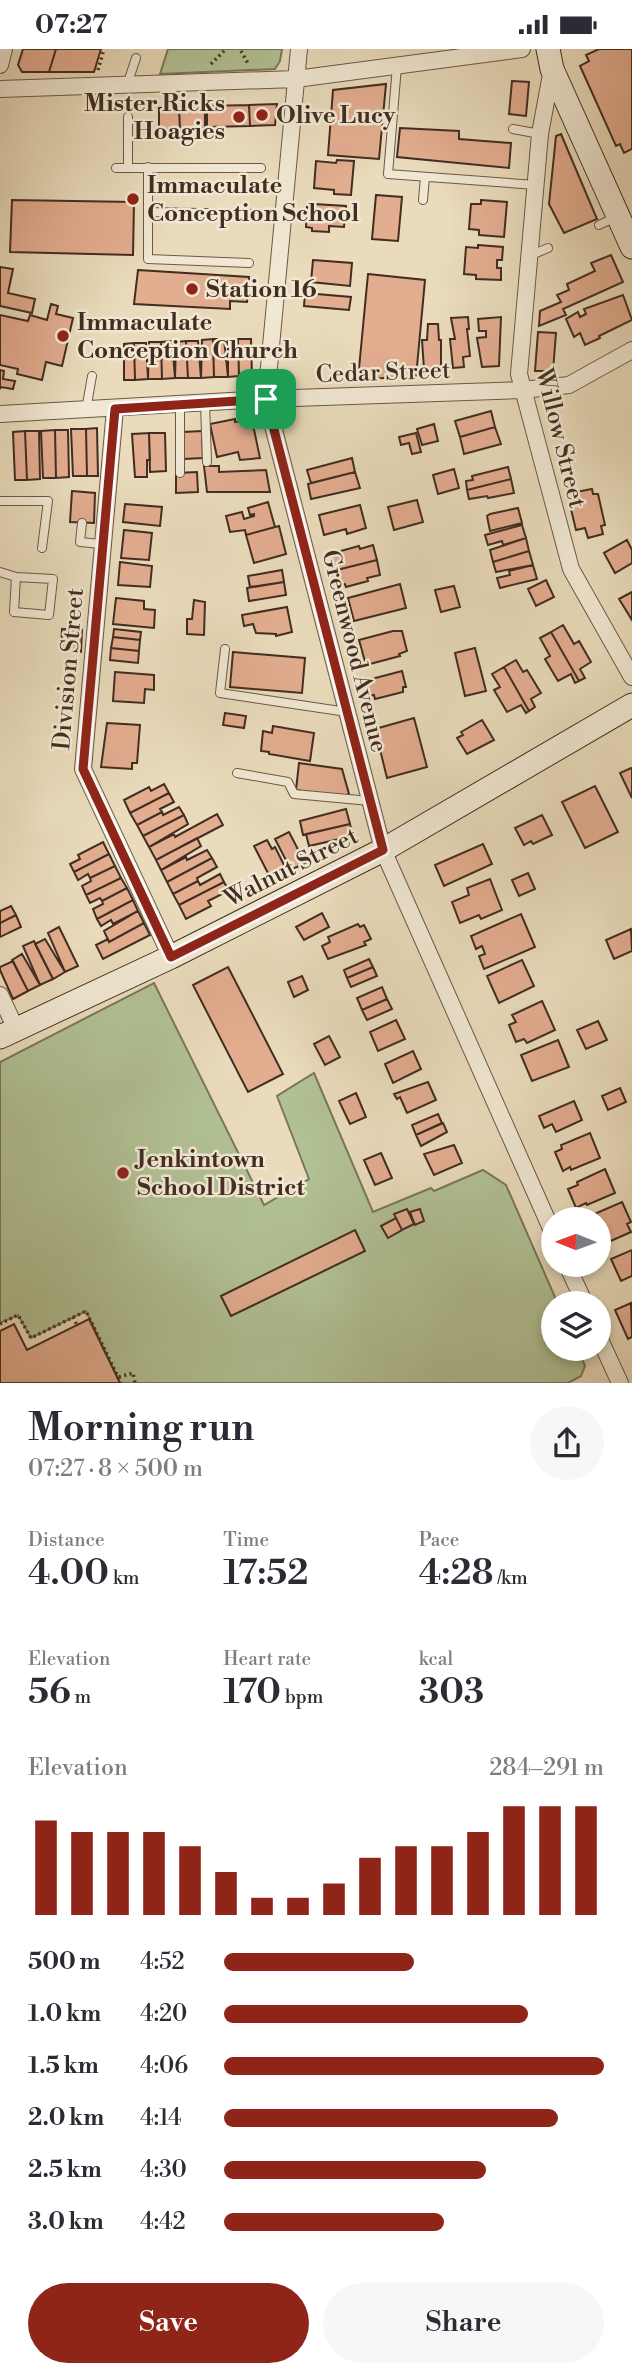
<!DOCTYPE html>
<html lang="en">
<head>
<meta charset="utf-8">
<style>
  body { margin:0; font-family:"Libre Bodoni",serif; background:#f7f7f7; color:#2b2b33; height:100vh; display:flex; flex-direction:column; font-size:26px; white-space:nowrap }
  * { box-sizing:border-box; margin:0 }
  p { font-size:23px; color:#7c7c81 }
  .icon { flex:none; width:38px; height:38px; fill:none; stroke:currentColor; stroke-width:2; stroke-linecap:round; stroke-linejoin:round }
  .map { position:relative; height:1334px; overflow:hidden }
  .panel { display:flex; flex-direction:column; background:#fff; flex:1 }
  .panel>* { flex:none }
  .needle { width:46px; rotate:271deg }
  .fabs { position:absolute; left:541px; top:1158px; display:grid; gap:14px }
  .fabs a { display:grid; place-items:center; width:70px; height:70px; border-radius:50%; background:#fff; box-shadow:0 4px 10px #0003; font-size:35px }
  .pin { position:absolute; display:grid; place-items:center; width:60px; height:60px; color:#fff; margin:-30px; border-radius:14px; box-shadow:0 4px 10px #0006 }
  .round { display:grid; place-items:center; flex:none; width:74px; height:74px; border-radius:37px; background:#f7f7f7 }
  .head { display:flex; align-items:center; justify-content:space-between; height:119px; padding:0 28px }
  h1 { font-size:38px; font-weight:600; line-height:52px }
  .stats { display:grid; grid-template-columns:repeat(3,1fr); gap:10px; height:119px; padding:7px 28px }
  .stats div { display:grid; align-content:center }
  .stats b { font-size:35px; font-weight:600 }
  .stats small { font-size:19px; font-weight:400 }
  .stats p { font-size:19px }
  .chart { height:196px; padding:14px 28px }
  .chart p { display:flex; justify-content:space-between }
  .chart svg { width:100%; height:126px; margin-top:7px; stroke:#8f2418; stroke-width:6 }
  .primary-button { display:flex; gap:14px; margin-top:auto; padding:14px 28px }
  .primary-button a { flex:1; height:80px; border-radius:42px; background:#8f2418; color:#fff; font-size:28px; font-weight:600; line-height:80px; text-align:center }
  .primary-button a+a { background:#f7f7f7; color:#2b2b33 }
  ul { padding:0 28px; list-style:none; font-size:23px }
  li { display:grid; grid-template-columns:112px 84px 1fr; align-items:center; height:52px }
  li i { height:18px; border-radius:9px; background:#8f2418 }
  .status { display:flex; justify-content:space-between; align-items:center; height:49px; padding:0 35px; background:#fff; direction:ltr }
  .status svg { height:19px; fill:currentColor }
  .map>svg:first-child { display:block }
  .green { fill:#b1c194; stroke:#7a775b; stroke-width:2; fill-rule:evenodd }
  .building { fill:#e3ad90; stroke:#422d22; stroke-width:2 }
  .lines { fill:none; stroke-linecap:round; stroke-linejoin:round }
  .lane-casing { stroke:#6c5848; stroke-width:10 }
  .street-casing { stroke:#6c5848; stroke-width:18 }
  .secondary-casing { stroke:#422d22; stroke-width:25 }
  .path { stroke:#422d22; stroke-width:3.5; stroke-dasharray:2 3.5; stroke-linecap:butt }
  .lane { stroke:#f1e8d3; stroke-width:8 }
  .street { stroke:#f1e8d3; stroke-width:16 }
  .secondary { stroke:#f1e8d3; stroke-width:23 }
  .route-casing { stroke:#fff; stroke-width:14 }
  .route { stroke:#8f2418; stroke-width:9 }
  .poi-dot { fill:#8f2418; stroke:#f1e8d3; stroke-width:2.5 }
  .labels { text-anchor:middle; stroke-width:5; stroke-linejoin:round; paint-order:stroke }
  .poi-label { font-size:24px; font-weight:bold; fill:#422d22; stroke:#f1e8d3; text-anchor:start }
  .street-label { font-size:24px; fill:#422d22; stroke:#f1e8d3 }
</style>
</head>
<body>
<div class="status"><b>07:27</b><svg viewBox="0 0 49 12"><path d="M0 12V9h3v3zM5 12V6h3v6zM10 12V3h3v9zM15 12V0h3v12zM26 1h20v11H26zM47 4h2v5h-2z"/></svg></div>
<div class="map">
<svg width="632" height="1334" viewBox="0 0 632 1334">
  <rect width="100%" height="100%" fill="#e9dbbb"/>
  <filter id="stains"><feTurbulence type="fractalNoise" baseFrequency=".00286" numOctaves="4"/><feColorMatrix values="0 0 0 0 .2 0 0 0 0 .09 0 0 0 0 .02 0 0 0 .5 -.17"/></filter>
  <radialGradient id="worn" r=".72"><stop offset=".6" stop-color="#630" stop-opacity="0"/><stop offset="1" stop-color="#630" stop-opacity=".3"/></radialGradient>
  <path class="green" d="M168,0H282L280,12L275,20L160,25Z
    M154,934L264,1156L309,1130L277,1047L314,1024L373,1163L431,1139L434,1142L483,1121L506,1136L558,1255H553V1300H578L585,1317L581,1327L568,1334H120L86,1262L31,1289L18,1266L0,1274V1013ZM355,1182L364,1202L231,1267L221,1247Z"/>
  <path class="building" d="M23,0H56L49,23H22L18,16Z
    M56,0H101L94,23H49Z
    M599,0H632V100L624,104L620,95L616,97L580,17L589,12L586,6Z
    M512,32L529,33L526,67L509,65Z
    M386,35L379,110L328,106L333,41Z
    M277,55L275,76L250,77L249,56Z
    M249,56L250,77L207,78V57Z
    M179,58L180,80H159V59Z
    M205,59V79L180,80L179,60Z
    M400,79L459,82V90L511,94L509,119L397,108Z
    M561,85L597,170L564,184L549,155L556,87Z
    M337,111L354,112L351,146L334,145V141L314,139L316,112L336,114Z
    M376,146L402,148L398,192L372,190Z
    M12,151L134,153L133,206L10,203Z
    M481,151L507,153L504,188L479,186V181L469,180L471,155H481Z
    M314,155L346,157L344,178L329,177V183L312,182V179L306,178L307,158H313Z
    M478,196L503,198L502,211H497V219H501V231L476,230V226L464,225L466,198L478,199Z
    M611,206L623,233L563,260L566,266L539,277L540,262L561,253L557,246L569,241L567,235L595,222L591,214Z
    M313,211L352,214L350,237L311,233Z
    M0,218L13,220L8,244L35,250L32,264L0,257Z
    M138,221L249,228L247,253L230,252V260L134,255Z
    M368,225L425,231L416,328L358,330Z
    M305,244L351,248L349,261L304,257Z
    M623,246L632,271L599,287L600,289L585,296L580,284L574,288L566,270L578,263L580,268L586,265L584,260Z
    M51,255L58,257L56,265L73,269L62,317L46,313L42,331L17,325L18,320L0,316V266L28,272L30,266L47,271Z
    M468,268L469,280H467L470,307L463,308L464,318L453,319L450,290H455L451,269Z
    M501,268L499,317L482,318L477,289L486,288V282H479L478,270Z
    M428,275H438L439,291H441V320H424L422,291H427Z
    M538,283L556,284L553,322H535Z
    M213,290H224L228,328H214Z
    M213,290L214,328L201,329L202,291Z
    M238,290L239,327L228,328V291Z
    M238,290H251L252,327H239Z
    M172,292L175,329L162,330L161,293Z
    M186,292H198L201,329H188Z
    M186,292L188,329H175L176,293Z
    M149,293H161L162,330H148Z
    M134,294H146L148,330L135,331Z
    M134,294L135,331H124V295Z
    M0,321L4,322L3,330L15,332L13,340L1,338L0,340Z
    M491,362L495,378L460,388L455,372Z
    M235,370V373L252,371L260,409L240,411L238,403L217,408L210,375Z
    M434,375L438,392L422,396L417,380Z
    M495,378L501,395L464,405L460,388Z
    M97,379L98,427H87L86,380Z
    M71,380H86L87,427H73Z
    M55,381L56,429H43L41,382Z
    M55,381H68L69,428L56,429Z
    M25,382L27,431H15L13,383Z
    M25,382H39L40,430L27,431Z
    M202,382L203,409L184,410L183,383Z
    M149,384L150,411H147V428H135L132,385Z
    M149,384H165L166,422L150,423Z
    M416,384L421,403L412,405L409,394L401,396L399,388Z
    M352,409L355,423L311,434L307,421Z
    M204,417H219V423L266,421L270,443H207Z
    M508,418L511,430L467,441L466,432L473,431L472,427Z
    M454,420L459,439L438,445L433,426Z
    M197,423L198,443L176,444V424Z
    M355,423L360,439L311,450L308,435Z
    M511,430L514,444L488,449L487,447L469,450L467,441Z
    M592,440L593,445H598L605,476L601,477L603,485L588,489L585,479L576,481L570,456L578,454L576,443Z
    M72,442L95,444L94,474L70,473Z
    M417,451L423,473L394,481L388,458Z
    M268,453L275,478L246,486L245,481L230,483L226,467L242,463L244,470L254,467V465L250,466L248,459Z
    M125,455L162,458L160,477L123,473Z
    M360,456L366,479L347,485L346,480L324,486L319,466Z
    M518,459L522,474L490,482L487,467L490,465Z
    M522,476L526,489L503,496L502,492L488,496L485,486Z
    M279,477L286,505L254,514L246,486Z
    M124,481L152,484L149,511L121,509Z
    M526,489L529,502L493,513L490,501Z
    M627,491L632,501V514L615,524L604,504Z
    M373,496L377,511L333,522L331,507L337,506V503L359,497L360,500Z
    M529,502L533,516L496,523L493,513Z
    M377,511L380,526L367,529L368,532L346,538L345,535L339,537L333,522Z
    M120,513L152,517L150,538L118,536Z
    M533,516L537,530L500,539L497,529L510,526L509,522Z
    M282,521L284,533L250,538L248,527Z
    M546,531L554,548L536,557L528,540Z
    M284,533L286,546L249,552L247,539Z
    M400,535L406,559L354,572L348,549Z
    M454,537L460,558L441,563L435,541Z
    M632,543V571L619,550Z
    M116,549L144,552V560L155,561L154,579L113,575Z
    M194,551L205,553L204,586L187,585V570H192Z
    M287,558L292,583L276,587V585L256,584L253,575L244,577L242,566Z
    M563,576L574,595L579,592L591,613L580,620L585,629L579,632L551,583Z
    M62,580L82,581L81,603L61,601Z
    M114,580L141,583L140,591L113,588Z
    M393,582H402L407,602L399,605L400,607L366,616L359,591Z
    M551,583L579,632L575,634L571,625L558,632L545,610L550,607L540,589Z
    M113,588L140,591L139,602L111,599Z
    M111,599L139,602L138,614L110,611Z
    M475,599L486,642L465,647L455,604Z
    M233,603L305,609L302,644L230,638Z
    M516,611L523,623L527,621L541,644L531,650L535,658L529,662L504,618Z
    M504,618L529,662L526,664L521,656L507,663L494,641L500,638L492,625Z
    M402,622L406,638H403V643L375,650L374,646L368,647L364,632Z
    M115,623L154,626V641L145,640L144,654L113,652Z
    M225,664L246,667L244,679L223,676Z
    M414,669L427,718L387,729L375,680Z
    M482,671L494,691L467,705L457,689L463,686L461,683Z
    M107,674L140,676L137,714H132V720L101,718Z
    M273,677L314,684L310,712L269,705V703L261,702L263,682L272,684Z
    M299,714L342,720L349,745L341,748L296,741Z
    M631,719L632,721V749L620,724Z
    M164,735L169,744L130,764L124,751L149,738L151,742Z
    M595,737L618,783L585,799L562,753Z
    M169,744L174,753L160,760L162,763L137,776L130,764Z
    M179,758L184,766L143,787L137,776L162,763L163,766Z
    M346,760L350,775L303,786L300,772Z
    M217,765L223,776L156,811L149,798L174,785L175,788Z
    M184,766L188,775L149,798L143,787Z
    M542,766L552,786L533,795L531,792L524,796L515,779Z
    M350,775L353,787L309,797L306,785Z
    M289,783L305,814L291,821L275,790Z
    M197,789L201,797L161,821L156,811Z
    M267,791L272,800L275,798L287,822L271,830L254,797Z
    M103,793L109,805L74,823L70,815L80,810L78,806Z
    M483,795L492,815L444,837L435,816Z
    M207,801L212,809L167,833L161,821L186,808L187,811Z
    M109,805L115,817L90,829L88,825L78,831L74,823Z
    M212,809L217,818L197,829L198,832L173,845L167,833Z
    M115,817L121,829L86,846L82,837L91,832L90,829Z
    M528,824L535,840L519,847L512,831Z
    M220,825L224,833L179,856L173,845L198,832L200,836Z
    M121,829L127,839L102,852L100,849L90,854L86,846Z
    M490,830L502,861L481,870L479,866L460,874L452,853L469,846L467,839Z
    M224,833L230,844L227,845L226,843L208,852L211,857L186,870L179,856Z
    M127,839L133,851L97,870L93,860L103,855L102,852Z
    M133,851L138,862L113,875L111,871L101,877L97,870Z
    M11,857L16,866L0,874V862Z
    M138,862L144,874L109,893L104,882Z
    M322,864L329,878L304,891L296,878Z
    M521,865L535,898L484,920L479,907L485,905L482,897L476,900L471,887Z
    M16,866L21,878L0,888V874Z
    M144,874L150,886L103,910L96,896L108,890L109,893Z
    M358,875L360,878L364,876L371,890L364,893L366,896L328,910L322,897L330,893L328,888Z
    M59,878L78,917L65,923L48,884Z
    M631,880L632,902L614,910L606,891Z
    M45,890L65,923L53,930L35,895Z
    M34,892L53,930L40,936L23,897Z
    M22,905L40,936L28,942L12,911Z
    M369,910L373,918L347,929L344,921Z
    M522,911L534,937L499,954L487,927Z
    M13,912L28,942L13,950L0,921V918Z
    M228,918L283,1025L248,1043L193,936Z
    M373,918L377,927L351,938L347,929Z
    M302,927L308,941L294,948L288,933Z
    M382,938L387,950L362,961L357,949Z
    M387,950L392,960L367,971L362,961Z
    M542,952L555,981L527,994L524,990L516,993L509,976L516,973L512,966Z
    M396,971L405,990L378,1002L370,983Z
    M598,972L607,991L586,1000L577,981Z
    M329,987L340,1008L325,1016L314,995Z
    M558,991L569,1018L532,1032L521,1006Z
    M413,1002L421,1020L393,1034L385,1015Z
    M428,1033L436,1051L407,1064L400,1048L397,1050L394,1045Z
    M620,1039L626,1053L608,1061L602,1047Z
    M356,1044L366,1068L350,1075L339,1052Z
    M574,1052L582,1071L556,1083L552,1075L544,1079L539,1067Z
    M438,1065L442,1074L416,1086L412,1076Z
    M443,1074L447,1083L421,1097L416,1086Z
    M590,1084L600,1109L571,1121L570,1118L563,1122L555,1103L562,1100L561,1096Z
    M454,1096L462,1114L434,1126L424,1105Z
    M381,1104L392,1129L375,1136L364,1111Z
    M605,1120L615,1144L587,1156L586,1154L576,1159L568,1140L578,1136L577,1133Z
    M622,1153L631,1173L627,1175L631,1183L604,1195L598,1181V1171H594L592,1166Z
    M407,1160L414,1175L402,1181L394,1165Z
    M420,1160L424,1172L415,1176L410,1163Z
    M396,1169L402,1181L388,1189L381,1177Z
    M355,1181L365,1202L231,1267L221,1247Z
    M632,1201V1227L621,1232L611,1210Z
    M631,1254L632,1288L628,1290L615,1261Z
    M89,1270L120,1334H0V1282L14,1275L27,1301Z"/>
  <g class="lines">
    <defs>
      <path id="lane" d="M397,17L388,125L536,136
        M127,36L136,9
        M128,68V118
        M513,80L540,85
        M148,118V210L249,214
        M116,119H261
        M423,151L425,128
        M148,163L254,165
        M599,176L616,168
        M529,207L548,199
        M205,354L207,413
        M180,356V424
        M86,361L92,327
        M0,452H48L42,499
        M82,474L80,493L101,495
        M0,523L16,528L53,530L49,566L14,563L16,528
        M225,600L220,644L347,663
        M237,724L288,733L294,745L370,752"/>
      <path id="street" d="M299,0L266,350L383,801L553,1184
        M0,16L4,0
        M552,20L540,85L519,325L571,520L632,628
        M0,40L296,30L522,0
        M115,360L83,720L171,908
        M0,365L266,350L522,341L569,336L632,301
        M0,946L16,980
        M567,1216L585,1255
        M598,1286L620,1334"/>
      <path id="secondary" d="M548,0L552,20L632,198
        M0,988L171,908L383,801L632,656"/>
    </defs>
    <use href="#lane" class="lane-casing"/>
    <use href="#street" class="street-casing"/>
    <use href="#secondary" class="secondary-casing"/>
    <path class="path" d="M241,2L249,16
      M211,15L224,2
      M98,21L104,0
      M73,1268L77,1276
      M0,1275L18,1266L31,1289L86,1262L121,1334
      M119,1328L133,1324L135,1334"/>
    <use href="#lane" class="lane"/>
    <use href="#street" class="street"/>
    <use href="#secondary" class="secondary"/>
  </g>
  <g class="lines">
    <defs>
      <path id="route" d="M266,350L383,801L171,908L83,720L115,360Z"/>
    </defs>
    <use href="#route" class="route-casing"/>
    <use href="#route" class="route"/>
  </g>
  <g class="poi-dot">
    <circle cx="262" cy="66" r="7"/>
    <circle cx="239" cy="68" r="7"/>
    <circle cx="133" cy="150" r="7"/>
    <circle cx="192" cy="240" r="7"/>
    <circle cx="63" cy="287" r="7"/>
    <circle cx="123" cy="1124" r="7"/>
  </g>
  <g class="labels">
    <g class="poi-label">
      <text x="225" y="62" text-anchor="end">Mister Ricks<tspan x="225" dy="28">Hoagies</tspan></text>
      <text x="276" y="74">Olive Lucy</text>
      <text x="147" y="144">Immaculate<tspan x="147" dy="28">Conception School</tspan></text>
      <text x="206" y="248">Station 16</text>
      <text x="77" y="281">Immaculate<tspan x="77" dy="28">Conception Church</tspan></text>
      <text x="137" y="1118">Jenkintown<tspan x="137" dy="28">School District</tspan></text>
    </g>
    <g class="street-label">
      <text transform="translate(383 323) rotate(-2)" y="8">Cedar Street</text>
      <text transform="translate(561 389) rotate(76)" y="8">Willow Street</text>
      <text transform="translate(355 602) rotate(76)" y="8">Greenwood Avenue</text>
      <text transform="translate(68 620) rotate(-85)" y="8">Division Street</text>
      <text transform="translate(291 818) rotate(-27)" y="8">Walnut Street</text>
    </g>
  </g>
  <rect width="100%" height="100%" filter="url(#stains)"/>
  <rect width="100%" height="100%" fill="url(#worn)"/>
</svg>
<div class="fabs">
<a><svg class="needle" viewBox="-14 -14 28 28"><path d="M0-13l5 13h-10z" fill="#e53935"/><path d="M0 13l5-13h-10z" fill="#7c7c81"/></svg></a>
<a><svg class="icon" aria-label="layers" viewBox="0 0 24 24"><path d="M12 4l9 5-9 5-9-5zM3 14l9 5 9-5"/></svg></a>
</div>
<div class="pin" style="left:266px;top:350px;background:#1e9e55"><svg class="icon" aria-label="arrive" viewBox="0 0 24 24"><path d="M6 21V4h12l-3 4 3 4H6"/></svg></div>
</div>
<section class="panel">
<div class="head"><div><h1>Morning run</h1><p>07:27 · 8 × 500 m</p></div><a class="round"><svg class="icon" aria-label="share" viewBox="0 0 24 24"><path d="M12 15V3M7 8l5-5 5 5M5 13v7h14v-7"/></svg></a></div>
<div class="stats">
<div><p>Distance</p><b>4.00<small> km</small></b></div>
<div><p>Time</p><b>17:52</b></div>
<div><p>Pace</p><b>4:28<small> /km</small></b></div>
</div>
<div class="stats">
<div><p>Elevation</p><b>56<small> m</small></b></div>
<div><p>Heart rate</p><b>170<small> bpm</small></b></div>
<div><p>kcal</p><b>303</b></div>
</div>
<div class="chart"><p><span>Elevation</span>284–291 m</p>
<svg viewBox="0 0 160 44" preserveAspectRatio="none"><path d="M5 44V11M15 44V15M25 44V15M35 44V15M45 44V20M55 44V29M65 44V38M75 44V38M85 44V33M95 44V24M105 44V20M115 44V20M125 44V15M135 44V6M145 44V6M155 44V6"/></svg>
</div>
<ul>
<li><b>500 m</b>4:52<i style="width:50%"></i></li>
<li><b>1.0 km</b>4:20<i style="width:80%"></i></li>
<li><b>1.5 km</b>4:06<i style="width:100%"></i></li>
<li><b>2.0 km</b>4:14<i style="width:88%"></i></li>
<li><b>2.5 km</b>4:30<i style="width:69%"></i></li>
<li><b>3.0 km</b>4:42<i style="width:58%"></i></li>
</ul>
<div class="primary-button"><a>Save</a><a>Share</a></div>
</section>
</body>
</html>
